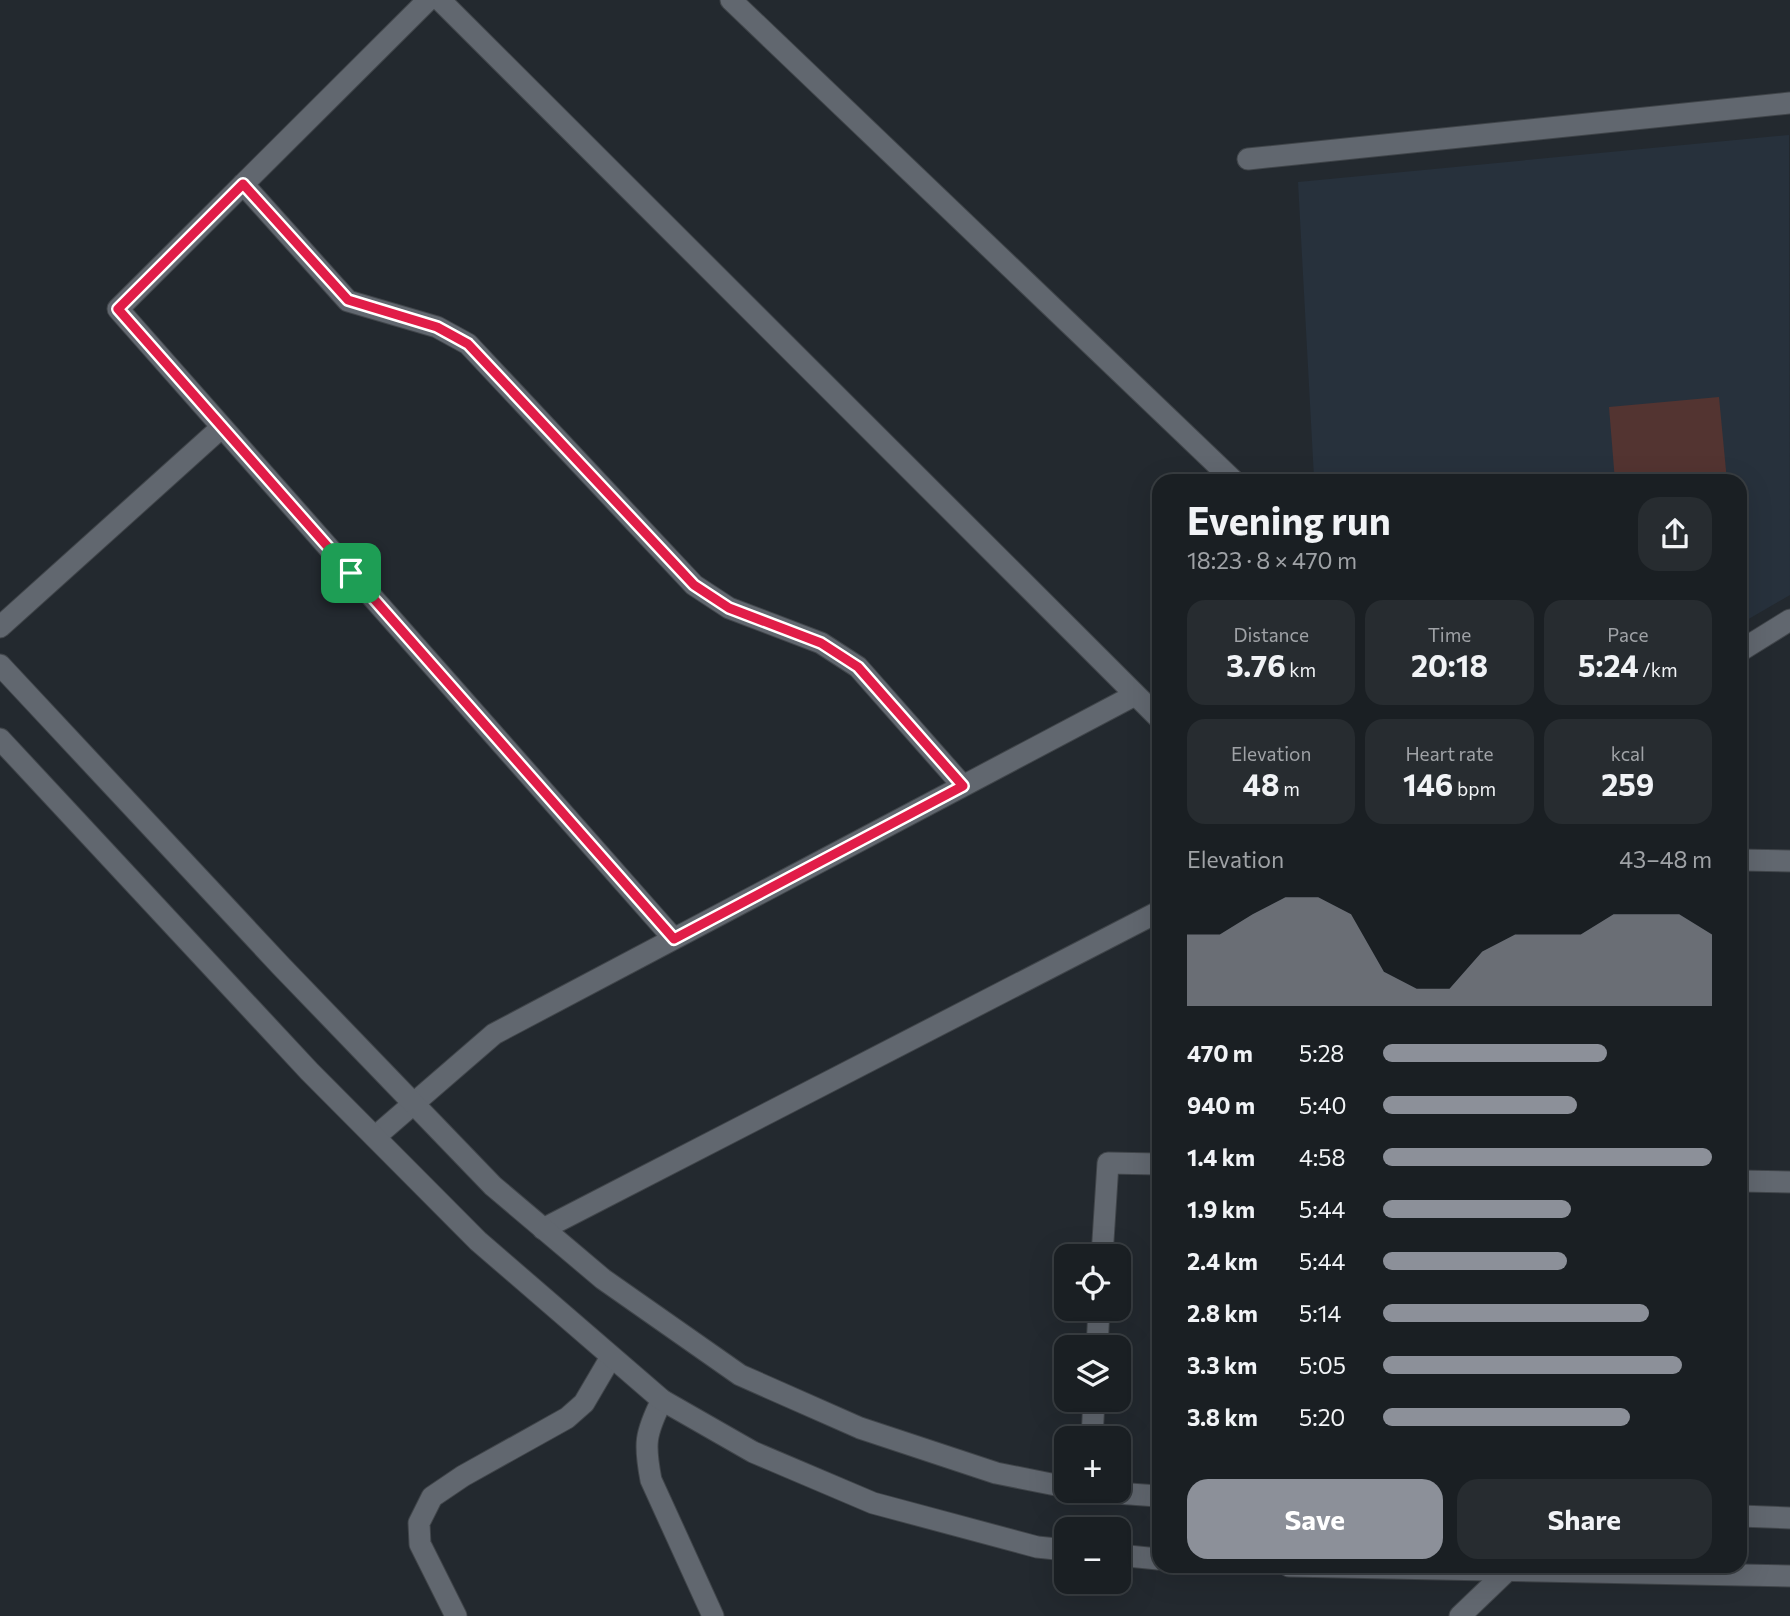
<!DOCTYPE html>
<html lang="en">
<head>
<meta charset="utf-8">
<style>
  body { margin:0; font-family:Commissioner,sans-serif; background:#272c30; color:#f1f3f6; height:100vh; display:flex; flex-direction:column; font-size:26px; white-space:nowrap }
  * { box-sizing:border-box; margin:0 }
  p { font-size:23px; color:#9fa2a6 }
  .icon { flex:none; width:38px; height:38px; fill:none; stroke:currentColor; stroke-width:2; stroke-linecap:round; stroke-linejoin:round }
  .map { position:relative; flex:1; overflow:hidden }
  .panel { position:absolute; left:1152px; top:474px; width:595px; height:1099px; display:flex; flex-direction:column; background:#1a1f23; border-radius:21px; box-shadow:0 7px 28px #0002,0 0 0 2px #383d41 }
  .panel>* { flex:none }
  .buttons { position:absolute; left:1054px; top:1244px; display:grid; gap:14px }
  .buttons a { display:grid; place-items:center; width:77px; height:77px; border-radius:14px; background:#1a1f23; box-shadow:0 7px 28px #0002,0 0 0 2px #383d41; font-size:35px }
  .pin { position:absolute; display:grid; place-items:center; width:60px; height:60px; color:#fff; margin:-30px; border-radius:14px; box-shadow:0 4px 10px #0006 }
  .round { display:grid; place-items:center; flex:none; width:74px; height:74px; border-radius:21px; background:#272c30 }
  .summary { display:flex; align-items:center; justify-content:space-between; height:119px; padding:0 35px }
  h1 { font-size:38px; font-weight:700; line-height:52px }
  .figures { display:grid; grid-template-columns:repeat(3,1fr); gap:10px; height:119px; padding:7px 35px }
  .figures div { display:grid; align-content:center; border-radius:18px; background:#272c30; text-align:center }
  .figures b { font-size:30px; font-weight:700 }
  .figures small { font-size:19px; font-weight:400 }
  .figures p { font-size:19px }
  .chart { height:196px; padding:14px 35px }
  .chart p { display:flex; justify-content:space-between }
  .chart svg { width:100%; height:126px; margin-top:7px; fill:#8c9099; opacity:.7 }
  .primary-button { display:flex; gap:14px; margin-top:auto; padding:14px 35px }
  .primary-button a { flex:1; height:80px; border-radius:21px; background:#8c9099; color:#fff; font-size:28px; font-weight:700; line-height:80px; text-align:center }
  .primary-button a+a { background:#272c30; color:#f1f3f6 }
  ul { padding:0 35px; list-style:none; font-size:23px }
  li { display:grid; grid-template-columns:112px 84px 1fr; align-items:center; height:52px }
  li i { height:18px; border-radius:9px; background:#8c9099 }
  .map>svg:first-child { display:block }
  .built { fill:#27313c }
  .green { fill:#533431 }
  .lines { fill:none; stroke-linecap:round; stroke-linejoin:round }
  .street-casing { stroke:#40454a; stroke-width:23 }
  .secondary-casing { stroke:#40454a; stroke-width:23 }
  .street { stroke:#61676f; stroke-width:21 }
  .secondary { stroke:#61676f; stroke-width:21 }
  .route-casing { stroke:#fff; stroke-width:14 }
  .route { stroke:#e11d48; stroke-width:9 }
</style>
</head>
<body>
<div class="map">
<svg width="1790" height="1616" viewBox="0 0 1790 1616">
  <rect width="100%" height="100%" fill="#23292f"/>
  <path class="built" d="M1789,135L1790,595L1740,624V481H1316L1314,478L1298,182Z"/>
  <path class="green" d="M1719,397L1727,481H1615L1609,407Z"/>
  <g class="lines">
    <defs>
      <path id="street" d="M428,0L118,309L674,939
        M440,0L1158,717
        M731,0L1234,481
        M1248,159L1790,103
        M243,184L348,301L437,327L468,344L694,585L729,608L821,643L858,667L963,786
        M0,627L222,427
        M1740,651L1790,620
        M1740,860L1790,861
        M375,1137L494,1034L1135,695
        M1740,1181L1790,1182
        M543,1229L1158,912
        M1102,1256L1108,1163L1158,1164
        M1097,1348L1099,1309
        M662,1400C645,1434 644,1444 651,1480L713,1616
        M1092,1438L1094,1400
        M456,1616L420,1544L419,1523L432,1497L463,1476L567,1418L584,1403L611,1357
        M1460,1616L1508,1570"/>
      <path id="secondary" d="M0,665L281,966L493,1186L603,1279L740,1375L860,1428L996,1473L1066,1487
        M0,739L309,1071L478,1241L662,1400L753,1452L873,1503L1037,1547L1066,1550
        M1087,1491L1158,1496
        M1740,1516L1790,1518
        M1118,1555L1158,1559
        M1289,1566L1790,1576"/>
    </defs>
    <use href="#street" class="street-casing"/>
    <use href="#secondary" class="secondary-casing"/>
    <use href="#street" class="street"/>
    <use href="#secondary" class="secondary"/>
  </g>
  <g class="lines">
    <defs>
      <path id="route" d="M243,184L348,300L437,327L468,344L694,585L729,608L821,643L858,667L963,786L674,939L118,309Z"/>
    </defs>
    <use href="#route" class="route-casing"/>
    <use href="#route" class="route"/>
  </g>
</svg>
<div class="buttons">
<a><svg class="icon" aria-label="locate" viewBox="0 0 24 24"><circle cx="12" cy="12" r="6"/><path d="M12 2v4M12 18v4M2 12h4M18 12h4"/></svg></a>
<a><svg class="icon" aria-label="layers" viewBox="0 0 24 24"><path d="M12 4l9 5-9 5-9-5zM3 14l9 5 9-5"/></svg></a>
<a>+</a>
<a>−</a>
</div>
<div class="pin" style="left:351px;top:573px;background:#1e9e55"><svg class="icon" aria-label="arrive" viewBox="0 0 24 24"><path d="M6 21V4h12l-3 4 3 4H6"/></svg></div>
<section class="panel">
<div class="summary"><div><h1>Evening run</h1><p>18:23 · 8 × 470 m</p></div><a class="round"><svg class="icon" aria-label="share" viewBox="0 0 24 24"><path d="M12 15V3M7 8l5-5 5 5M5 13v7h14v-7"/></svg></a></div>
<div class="figures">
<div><p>Distance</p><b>3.76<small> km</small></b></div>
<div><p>Time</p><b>20:18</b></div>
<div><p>Pace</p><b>5:24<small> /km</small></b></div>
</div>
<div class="figures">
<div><p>Elevation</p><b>48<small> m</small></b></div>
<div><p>Heart rate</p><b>146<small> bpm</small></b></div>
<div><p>kcal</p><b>259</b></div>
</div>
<div class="chart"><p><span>Elevation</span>43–48 m</p>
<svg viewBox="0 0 160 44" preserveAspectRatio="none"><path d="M0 44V19L10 19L20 12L30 6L40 6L50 12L60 32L70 38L80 38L90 25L100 19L110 19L120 19L130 12L140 12L150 12L160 19V44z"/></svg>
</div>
<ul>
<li><b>470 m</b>5:28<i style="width:68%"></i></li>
<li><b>940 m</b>5:40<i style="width:59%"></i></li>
<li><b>1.4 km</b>4:58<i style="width:100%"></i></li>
<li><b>1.9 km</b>5:44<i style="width:57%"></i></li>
<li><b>2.4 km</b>5:44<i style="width:56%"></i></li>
<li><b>2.8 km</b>5:14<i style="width:81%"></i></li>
<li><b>3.3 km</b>5:05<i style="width:91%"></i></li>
<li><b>3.8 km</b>5:20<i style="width:75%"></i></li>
</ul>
<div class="primary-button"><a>Save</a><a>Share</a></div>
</section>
</div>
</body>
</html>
